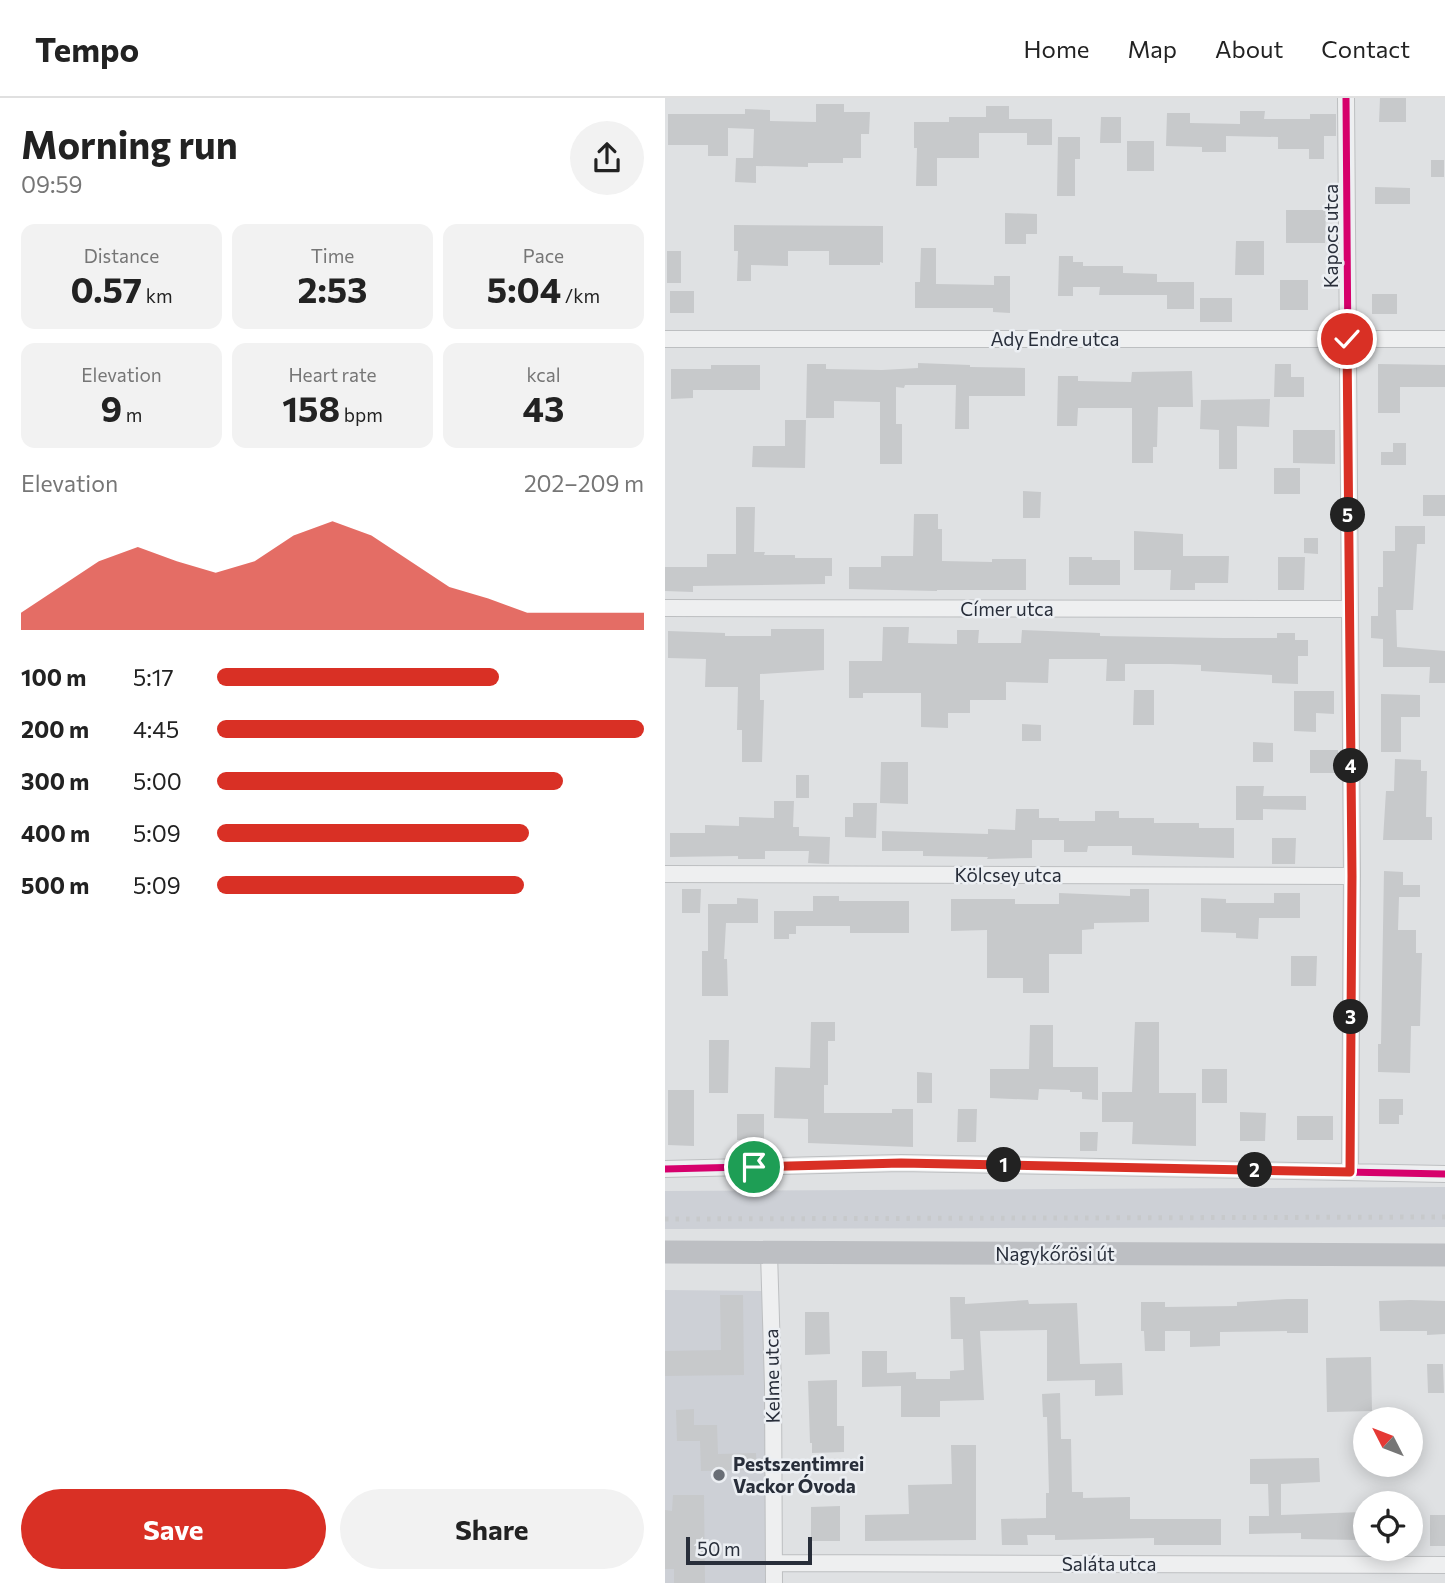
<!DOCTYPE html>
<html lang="en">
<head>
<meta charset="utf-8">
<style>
  body { margin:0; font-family:Commissioner,sans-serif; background:#f2f2f2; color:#222; height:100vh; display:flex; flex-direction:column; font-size:26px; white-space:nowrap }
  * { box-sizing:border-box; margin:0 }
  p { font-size:23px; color:#767676 }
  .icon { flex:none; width:38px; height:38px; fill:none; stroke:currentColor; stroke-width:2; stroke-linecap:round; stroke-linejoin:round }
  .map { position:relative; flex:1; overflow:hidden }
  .details { display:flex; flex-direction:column; background:#fff; width:665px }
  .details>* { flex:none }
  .needle { width:46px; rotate:312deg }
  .buttons { position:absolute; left:688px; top:1309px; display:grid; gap:14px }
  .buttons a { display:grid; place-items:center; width:70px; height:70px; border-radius:50%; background:#fff; box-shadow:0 4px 18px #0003; font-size:35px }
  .scale { position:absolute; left:21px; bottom:18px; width:126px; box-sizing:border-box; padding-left:7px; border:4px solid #282e3a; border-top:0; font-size:19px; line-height:24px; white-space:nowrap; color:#282e3a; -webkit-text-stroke:5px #eceff3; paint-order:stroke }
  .pin { position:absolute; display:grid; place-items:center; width:60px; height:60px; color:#fff; margin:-30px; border:4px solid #fff; border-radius:50%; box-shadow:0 2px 7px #0007 }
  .km { position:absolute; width:35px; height:35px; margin:-18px; border-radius:50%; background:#222; color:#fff; font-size:19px; line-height:35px; text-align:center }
  .round { display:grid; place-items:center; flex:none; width:74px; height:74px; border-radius:37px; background:#f2f2f2 }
  .head { display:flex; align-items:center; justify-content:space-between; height:119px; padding:0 21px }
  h1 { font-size:38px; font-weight:700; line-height:52px }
  .metrics { display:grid; grid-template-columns:repeat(3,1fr); gap:10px; height:119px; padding:7px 21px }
  .metrics div { display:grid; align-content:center; border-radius:14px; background:#f2f2f2; text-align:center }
  .metrics b { font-size:35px; font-weight:700 }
  .metrics small { font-size:19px; font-weight:400 }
  .metrics p { font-size:19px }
  .chart { height:196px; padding:14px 21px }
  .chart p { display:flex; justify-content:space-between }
  .chart svg { width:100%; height:126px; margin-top:7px; fill:#d93025; opacity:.7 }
  .primary-button { display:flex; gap:14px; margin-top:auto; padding:14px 21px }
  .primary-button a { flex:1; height:80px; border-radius:42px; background:#d93025; color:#fff; font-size:28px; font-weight:700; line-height:80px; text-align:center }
  .primary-button a+a { background:#f2f2f2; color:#222 }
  ul { padding:0 21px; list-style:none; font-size:23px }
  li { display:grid; grid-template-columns:112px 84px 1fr; align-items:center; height:52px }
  li i { height:18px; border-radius:9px; background:#d93025 }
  header { display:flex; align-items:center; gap:42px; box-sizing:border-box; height:98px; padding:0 35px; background:#fff; border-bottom:2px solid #e0e0e0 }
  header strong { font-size:33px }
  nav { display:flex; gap:38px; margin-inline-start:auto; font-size:24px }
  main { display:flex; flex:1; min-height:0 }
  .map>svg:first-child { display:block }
  .built { fill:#cdd0d6 }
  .building { fill:#c7c9cb }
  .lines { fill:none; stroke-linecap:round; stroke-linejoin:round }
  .street-casing { stroke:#bdbfc1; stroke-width:18 }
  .street { stroke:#eeeff0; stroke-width:16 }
  .secondary { stroke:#bdbfc3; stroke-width:23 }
  .rail { stroke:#c7c9cb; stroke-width:5; stroke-dasharray:3.5 7; stroke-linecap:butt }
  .cycleway-casing { stroke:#eceff3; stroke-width:11 }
  .cycleway { stroke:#d6006c; stroke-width:7 }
  .route-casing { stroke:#fff; stroke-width:14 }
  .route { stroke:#d93025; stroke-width:9 }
  .poi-dot { fill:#686d75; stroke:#eceff3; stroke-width:2.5 }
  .labels { text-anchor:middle; stroke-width:5; stroke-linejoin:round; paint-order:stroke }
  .street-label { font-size:19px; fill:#282e3a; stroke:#eceff3 }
  .poi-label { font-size:19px; font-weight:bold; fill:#282e3a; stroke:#eceff3; text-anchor:start }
</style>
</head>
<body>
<header>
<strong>Tempo</strong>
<nav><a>Home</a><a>Map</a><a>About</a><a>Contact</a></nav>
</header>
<main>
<section class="details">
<div class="head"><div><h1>Morning run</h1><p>09:59</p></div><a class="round"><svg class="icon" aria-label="share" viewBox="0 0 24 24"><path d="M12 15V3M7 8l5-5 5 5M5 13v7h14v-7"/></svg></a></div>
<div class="metrics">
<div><p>Distance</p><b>0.57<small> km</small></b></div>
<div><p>Time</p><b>2:53</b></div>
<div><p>Pace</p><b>5:04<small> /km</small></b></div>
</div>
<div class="metrics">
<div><p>Elevation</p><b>9<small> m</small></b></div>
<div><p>Heart rate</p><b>158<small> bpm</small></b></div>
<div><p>kcal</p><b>43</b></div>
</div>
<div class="chart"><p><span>Elevation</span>202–209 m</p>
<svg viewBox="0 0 160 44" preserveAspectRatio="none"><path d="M0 44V38L10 29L20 20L30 15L40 20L50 24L60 20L70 11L80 6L90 11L100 20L110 29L120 33L130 38L140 38L150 38L160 38V44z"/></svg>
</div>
<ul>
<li><b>100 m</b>5:17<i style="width:66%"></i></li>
<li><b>200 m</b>4:45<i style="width:100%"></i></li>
<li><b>300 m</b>5:00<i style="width:81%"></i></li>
<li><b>400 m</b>5:09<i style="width:73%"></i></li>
<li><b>500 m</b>5:09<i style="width:72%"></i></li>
</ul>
<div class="primary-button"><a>Save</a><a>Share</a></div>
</section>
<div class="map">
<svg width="780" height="1485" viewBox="0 0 780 1485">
  <rect width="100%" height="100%" fill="#dfe1e3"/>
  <path class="built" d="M780,1089V1129L0,1131V1093Z
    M0,1192L105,1193L109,1485H0Z"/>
  <path class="building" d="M715,0H741V24H714Z
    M151,6H179V14H205L204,36H196V60H178V65H143V69L91,68V85L70,84L71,60H88L89,31L63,30V58H43V47H3V16H80V11L105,12V23L151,24Z
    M321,8H344V21H387V47H362V35H314V60H272V88H251L252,50H249V24H284V19H321Z
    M575,13H600L599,21H645V16H671V38H659V61H644V51H613V39L561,38V54H537V49L501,48L502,15H525V25L575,26Z
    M436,19H456V45H435Z
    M393,39H415V61H410V98H392Z
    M462,43H489V73H462Z
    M766,62H779V79H766Z
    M710,89L745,90V106H710Z
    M621,112H661L660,145H621Z
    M340,115L372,116V136H361V146H340Z
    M69,127L218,128V165L215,164V167H164V153H123V168L86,167V183H72L73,153H69Z
    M571,143H599V177H570Z
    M256,150H271V186L329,187V178H345V215L328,214V210H250V184H255Z
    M2,153H16V185H2Z
    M394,158H408V164H418V168H458V175L492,176V184H529V211H502V197H434L435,189H408V198H393Z
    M615,182H643V212H615Z
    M5,193H29V215H5Z
    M707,196H732V216H707Z
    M535,200H567V224H535Z
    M253,265L305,267V269L360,270V298H304V331H290L291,287H240L239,290L231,289V326H237V366H215V304L169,303V320H141L142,266H161V271L217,272L253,270Z
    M610,266H626V279H639V299H609Z
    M713,266L780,267V289H735V315H713Z
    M46,267H95V292H28V300L6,301V271H46Z
    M527,273L528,309H493L492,349H488V365H467V310H413L412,328H392L393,278H413V283L466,284L467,274Z
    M605,301L604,329L572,328V371H554V332L535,331L536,302Z
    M120,322H141L140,370L87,369L88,348H120Z
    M628,332H670V366L628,365Z
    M728,345H741V367H716V354H728Z
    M609,370H635V396H609Z
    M358,393L376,394L375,420H358Z
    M758,397H780V418H758Z
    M71,409H90L89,454H100L99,457H130V460H167V478H160V486L28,488V494L0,493V469H42V456H71Z
    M249,416H273V431H277V463L327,464V461H361V492H272V493L184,491V469H216V458H248Z
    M730,428H760V446H752L748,512H731L732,549L780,553V585H764L765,569H718V541L706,540V518H713V489H718V453H730Z
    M469,433L518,436V458H564L563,485H530V492H505L506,472H469Z
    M639,440H653V456L639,455Z
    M404,459H427V462H455V487H404Z
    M613,459H640L639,492H613Z
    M218,529H244L243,545L292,546V532H314L313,545H356L357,532L435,535V538L558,540H612V535H630V542H643V558H633V586L607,585V577L536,573V567L506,566H460V583H441L442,561H384L383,585L341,584V602H305V615H283V630L256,629V595H198V600H184V563H217Z
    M106,531H159V572L95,576V602H99L97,664H77V632H72L73,589H40L41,561L3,560V533L60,535V538H106Z
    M469,592H489V627H468Z
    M629,593H669V616L651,615V634L629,633Z
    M716,596L755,597V619H736V654H716Z
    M357,626L376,627V643H357Z
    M588,644L608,645V664H588Z
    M645,652H673V675H645Z
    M730,661L756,662V673H762L761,719H767V742H718L721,693H729Z
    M216,664H243V706L215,705Z
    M131,677H144V700H131Z
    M571,688H599L598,698H641V712L598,711V722H571Z
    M109,703H129L128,729H134V738L165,739L164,766L143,765L144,753H100V761H73V758L5,759V735H40V727L74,728V719L109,720Z
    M188,705H212L211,740L180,739V719H188Z
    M351,711H374V720H394V723H430V713H454V720H489V725H534V730H569V760L467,757V748H423L422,754H399V742H367V760L322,761L323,759L258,758V753H217V733L323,736V731L350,732Z
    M607,740H631L630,766H607Z
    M719,773L738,774V787H755V799H734L733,832H751V855H757L755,928H746L745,975L713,974V946H716Z
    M17,791H36L35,815H17Z
    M465,791H484V824L429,825V831L417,832V856H384V895H358V880H322V832L286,833V801H350V806H394V795L465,798Z
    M609,795H635V820H594L593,841L571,840V835L536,834V800L561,801V805H609Z
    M148,798H174V803H244V835H185V828H131V836H124V841H109V813H148Z
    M72,800L93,801V825H61L59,861H62L63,898H37V853H43V806H72Z
    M626,858H652L651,888H626Z
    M146,924H170V943H163V987H159V1015H227V1011H248V1049L143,1045V1021L109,1020L110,969L145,970Z
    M470,924H494V995H531V1048L467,1046L468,1024H437V994H467Z
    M365,927H388V969H433V1002L417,1001V994H405V992L374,991L373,1002L325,1000V971H364Z
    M44,942H64L63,995H44Z
    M537,971H562V1005H537Z
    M252,974L267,975V1005H252Z
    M3,992H29V1048L3,1047Z
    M714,1001H738V1017H734V1026H714Z
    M293,1011H312L311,1044H292Z
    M575,1014L601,1015L600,1043H575Z
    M72,1016H99V1042H72Z
    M632,1018H668V1042H632Z
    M415,1034H433L432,1053H415Z
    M55,1197H78L79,1277L0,1278V1253L56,1252Z
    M285,1199H300V1206L363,1202L364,1206L412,1205L415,1266L457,1265L458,1297L430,1298V1282L382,1283V1232L315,1233L319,1302L275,1303V1319H236V1288L197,1289V1253H222V1275L251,1274V1281H285V1273L299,1272L298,1241H286Z
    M622,1201H643V1235H622V1233L555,1234V1248L525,1249V1233H500V1253H480L479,1233H476V1204H500V1209L572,1208V1204Z
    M745,1202L780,1203V1236L762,1237V1233H715L714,1203Z
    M140,1214H164L165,1256L140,1257Z
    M706,1259L707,1313L662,1314L661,1260Z
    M762,1266H778L779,1295H763Z
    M172,1282V1328H179V1354L147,1355V1345H145L143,1283Z
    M395,1295L396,1341H406L407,1394H418V1400L465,1399V1421H556V1447H489V1440L390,1442V1437H362L363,1447H337L336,1421L381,1420V1395H384L382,1319H378L377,1296Z
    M29,1311V1327H52L53,1356L91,1355L92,1372L36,1373L35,1343H12L11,1312Z
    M286,1347H311V1442L200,1443V1417L244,1416L243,1387L287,1386Z
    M654,1360L655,1384L616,1386V1417L696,1414V1442L636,1441V1435L584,1436V1418H604L603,1386H585V1361Z
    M8,1397H39L40,1485H9V1471H0V1412L7,1413Z
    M175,1408V1443H146V1409Z
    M765,1417H780V1448H765Z"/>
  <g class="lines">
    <defs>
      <path id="street" d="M681,0L687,778L685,1074
        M0,241H780
        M0,510L684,511
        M0,776L687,778
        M0,1071L236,1065L780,1076
        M104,1155L108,1288L109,1485
        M109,1465L780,1467"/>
    </defs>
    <use href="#street" class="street-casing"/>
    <use href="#street" class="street"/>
    <path class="secondary" d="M0,1154L780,1157"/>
    <path class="rail" d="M0,1121L780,1119"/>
    <defs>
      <path id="cycleway" d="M681,0L687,778L685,1074
        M0,1071L236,1065L780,1076"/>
    </defs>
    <use href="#cycleway" class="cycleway-casing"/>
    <use href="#cycleway" class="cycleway"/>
  </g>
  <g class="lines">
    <defs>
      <path id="route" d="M89,1069L236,1065L685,1074L687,778L682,241"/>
    </defs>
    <use href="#route" class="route-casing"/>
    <use href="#route" class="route"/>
  </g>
  <circle class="poi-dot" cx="54" cy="1377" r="7"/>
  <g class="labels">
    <g class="street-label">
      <text transform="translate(666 138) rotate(-90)" y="7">Kapocs utca</text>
      <text x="390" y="248">Ady Endre utca</text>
      <text x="342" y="518">Címer utca</text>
      <text x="343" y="784">Kölcsey utca</text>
      <text x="390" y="1163">Nagykőrösi út</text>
      <text transform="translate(107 1278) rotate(-91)" y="7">Kelme utca</text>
      <text x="444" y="1473">Saláta utca</text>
    </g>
    <g class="poi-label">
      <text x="68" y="1373">Pestszentimrei<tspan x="68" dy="22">Vackor Óvoda</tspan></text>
    </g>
  </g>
</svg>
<div class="buttons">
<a><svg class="needle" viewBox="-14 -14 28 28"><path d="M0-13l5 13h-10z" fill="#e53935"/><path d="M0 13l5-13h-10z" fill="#767676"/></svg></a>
<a><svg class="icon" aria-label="locate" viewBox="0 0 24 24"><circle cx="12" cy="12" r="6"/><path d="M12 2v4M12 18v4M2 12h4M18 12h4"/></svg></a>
</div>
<div class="scale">50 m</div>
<div class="pin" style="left:89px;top:1069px;background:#1e9e55"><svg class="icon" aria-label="arrive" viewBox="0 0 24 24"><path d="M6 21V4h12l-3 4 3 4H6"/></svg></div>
<div class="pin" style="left:682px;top:241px;background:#d93025"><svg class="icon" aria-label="check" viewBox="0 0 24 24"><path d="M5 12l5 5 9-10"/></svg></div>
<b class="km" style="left:339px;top:1067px">1</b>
<b class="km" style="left:590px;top:1072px">2</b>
<b class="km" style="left:686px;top:919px">3</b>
<b class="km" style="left:686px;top:668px">4</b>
<b class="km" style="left:683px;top:417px">5</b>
</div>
</main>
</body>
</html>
